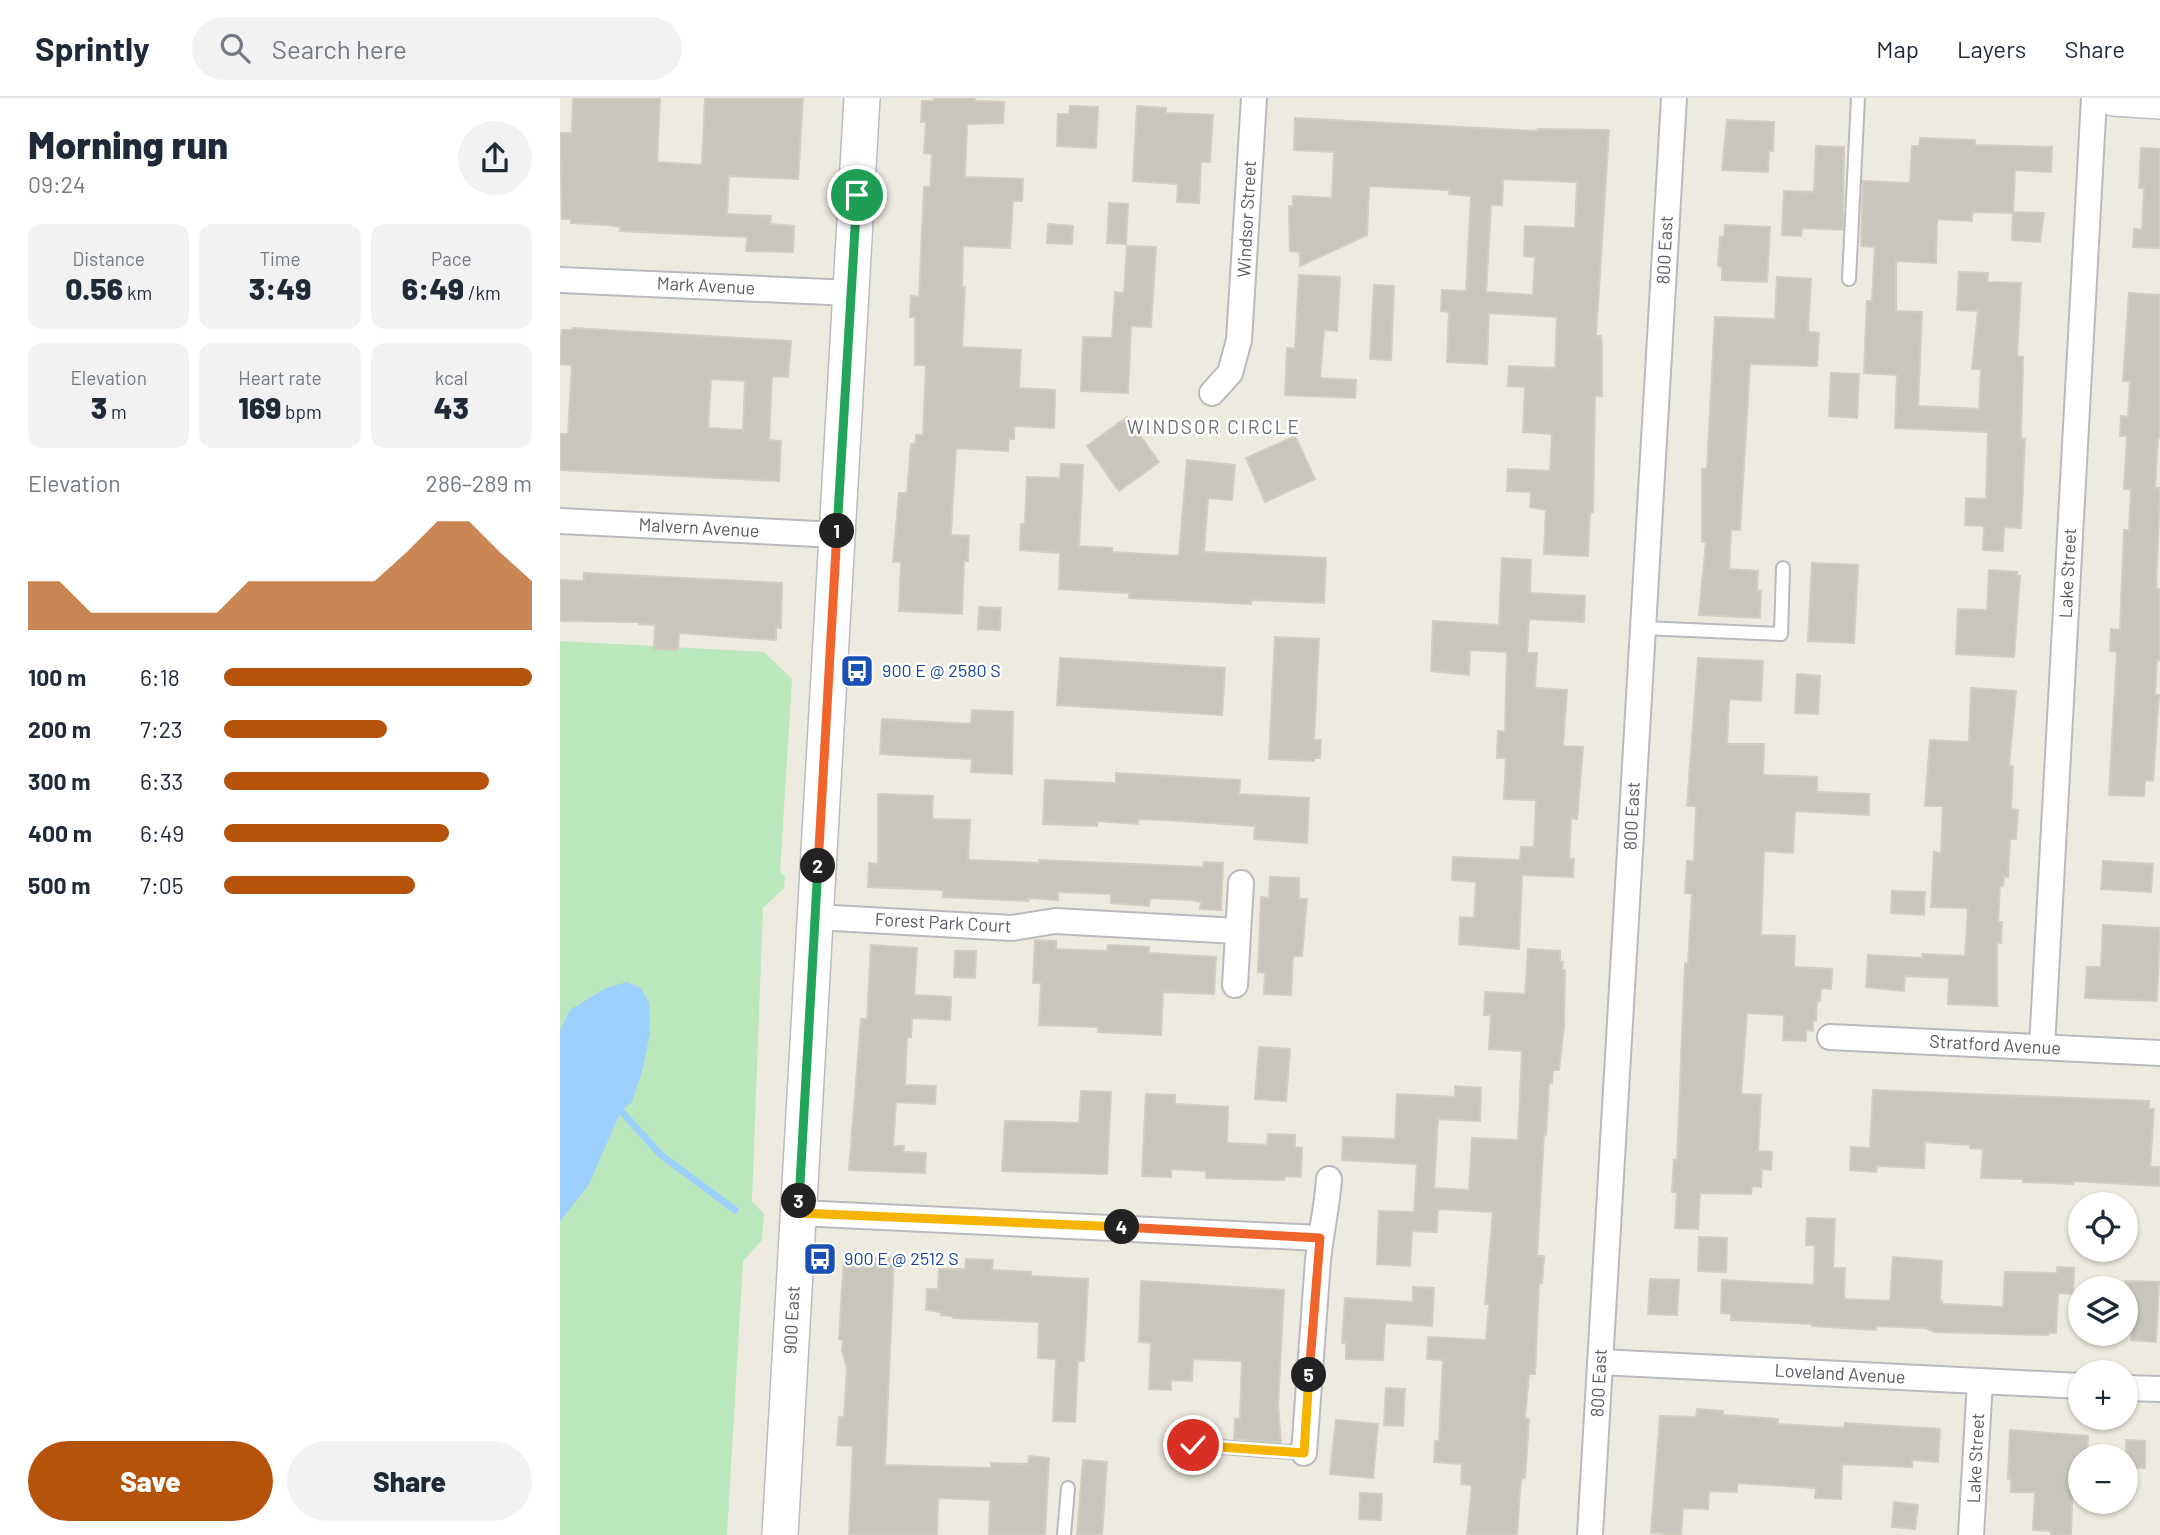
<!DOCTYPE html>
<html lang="en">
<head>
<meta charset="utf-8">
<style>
  body { margin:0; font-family:Barlow,sans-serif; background:#f2f2f3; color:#1f2937; height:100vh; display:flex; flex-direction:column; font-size:26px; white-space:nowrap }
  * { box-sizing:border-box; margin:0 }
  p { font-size:23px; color:#747a83 }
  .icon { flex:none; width:38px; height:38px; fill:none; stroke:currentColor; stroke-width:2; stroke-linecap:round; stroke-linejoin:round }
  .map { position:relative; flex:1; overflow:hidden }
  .details { display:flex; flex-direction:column; background:#fff; width:560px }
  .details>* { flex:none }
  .tools { position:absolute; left:1508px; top:1094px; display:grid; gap:14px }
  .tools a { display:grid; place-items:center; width:70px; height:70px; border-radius:50%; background:#fff; box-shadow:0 2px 5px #0004; font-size:35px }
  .pin { position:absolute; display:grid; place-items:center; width:60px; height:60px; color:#fff; margin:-30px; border:4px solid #fff; border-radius:50%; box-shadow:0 2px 7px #0007 }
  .km { position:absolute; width:35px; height:35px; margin:-18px; border-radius:50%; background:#222; color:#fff; font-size:19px; line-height:35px; text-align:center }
  .round { display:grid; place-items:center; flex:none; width:74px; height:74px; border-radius:37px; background:#f2f2f3 }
  .headline { display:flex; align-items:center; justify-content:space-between; height:119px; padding:0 28px }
  h1 { font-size:38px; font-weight:800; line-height:52px }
  .metrics { display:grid; grid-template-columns:repeat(3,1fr); gap:10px; height:119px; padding:7px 28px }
  .metrics div { display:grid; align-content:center; border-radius:14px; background:#f2f2f3; text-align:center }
  .metrics b { font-size:30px; font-weight:800 }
  .metrics small { font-size:19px; font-weight:400 }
  .metrics p { font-size:19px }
  .chart { height:196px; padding:14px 28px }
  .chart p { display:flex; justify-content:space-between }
  .chart svg { width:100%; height:126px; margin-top:7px; fill:#b45309; opacity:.7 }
  .primary-button { display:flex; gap:14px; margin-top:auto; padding:14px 28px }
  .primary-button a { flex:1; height:80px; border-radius:42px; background:#b45309; color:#fff; font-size:28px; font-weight:800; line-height:80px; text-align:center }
  .primary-button a+a { background:#f2f2f3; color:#1f2937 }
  ul { padding:0 28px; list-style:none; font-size:23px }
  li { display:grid; grid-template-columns:112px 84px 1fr; align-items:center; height:52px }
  li i { height:18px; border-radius:9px; background:#b45309 }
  header { display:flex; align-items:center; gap:42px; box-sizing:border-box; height:98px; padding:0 35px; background:#fff; border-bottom:2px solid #e0e1e3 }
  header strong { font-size:33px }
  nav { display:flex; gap:38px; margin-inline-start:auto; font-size:24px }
  .search { width:490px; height:63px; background:#f2f2f3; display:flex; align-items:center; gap:18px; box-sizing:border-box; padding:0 24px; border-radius:38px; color:#747a83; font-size:26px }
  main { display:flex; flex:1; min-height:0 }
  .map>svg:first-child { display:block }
  .green { fill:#bae7bc }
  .water { fill:#9ed0ff }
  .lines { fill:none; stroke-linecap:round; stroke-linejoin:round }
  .stream { stroke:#9ed0ff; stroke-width:7 }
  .building { fill:#c8c5bd; stroke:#d2cdbe; stroke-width:2; fill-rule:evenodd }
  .lane-casing { stroke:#b8bac0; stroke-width:16 }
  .street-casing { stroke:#b8bac0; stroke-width:28 }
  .secondary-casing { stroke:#b9bcc3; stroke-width:38 }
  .lane { stroke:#fff; stroke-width:12 }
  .street { stroke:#fff; stroke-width:24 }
  .secondary { stroke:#fff; stroke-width:35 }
  .split-1-casing { stroke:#fff; stroke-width:14 }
  .split-2-casing { stroke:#fff; stroke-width:14 }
  .split-3-casing { stroke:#fff; stroke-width:14 }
  .split-4-casing { stroke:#fff; stroke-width:14 }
  .split-5-casing { stroke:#fff; stroke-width:14 }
  .split-6-casing { stroke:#fff; stroke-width:14 }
  .split-1 { stroke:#22a559; stroke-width:9 }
  .split-2 { stroke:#f0652b; stroke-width:9 }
  .split-3 { stroke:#22a559; stroke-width:9 }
  .split-4 { stroke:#f5b400; stroke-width:9 }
  .split-5 { stroke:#f0652b; stroke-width:9 }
  .split-6 { stroke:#f5b400; stroke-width:9 }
  .labels { text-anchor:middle; stroke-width:5; stroke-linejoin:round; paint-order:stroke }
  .street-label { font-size:18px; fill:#595c62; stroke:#fff }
  .transit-label { font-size:18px; fill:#164399; stroke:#fff; text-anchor:start }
  .neighbourhood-label { font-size:19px; letter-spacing:2px; fill:#6a6e74; stroke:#fff }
</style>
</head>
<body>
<header>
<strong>Sprintly</strong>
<div class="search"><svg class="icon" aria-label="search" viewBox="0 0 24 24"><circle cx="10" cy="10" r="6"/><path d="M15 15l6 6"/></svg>Search here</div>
<nav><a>Map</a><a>Layers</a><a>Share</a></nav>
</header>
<main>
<section class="details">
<div class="headline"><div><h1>Morning run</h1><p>09:24</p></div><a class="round"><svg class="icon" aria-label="share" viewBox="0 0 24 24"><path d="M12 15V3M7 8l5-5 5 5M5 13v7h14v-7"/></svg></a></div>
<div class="metrics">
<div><p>Distance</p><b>0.56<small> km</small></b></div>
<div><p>Time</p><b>3:49</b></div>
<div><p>Pace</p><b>6:49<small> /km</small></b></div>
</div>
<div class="metrics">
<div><p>Elevation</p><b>3<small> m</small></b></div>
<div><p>Heart rate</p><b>169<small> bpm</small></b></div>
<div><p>kcal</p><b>43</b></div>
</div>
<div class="chart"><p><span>Elevation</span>286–289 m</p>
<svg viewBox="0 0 160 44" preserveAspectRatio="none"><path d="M0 44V27L10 27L20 38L30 38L40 38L50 38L60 38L70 27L80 27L90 27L100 27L110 27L120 17L130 6L140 6L150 17L160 27V44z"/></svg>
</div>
<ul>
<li><b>100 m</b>6:18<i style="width:100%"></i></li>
<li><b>200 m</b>7:23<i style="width:53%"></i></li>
<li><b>300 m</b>6:33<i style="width:86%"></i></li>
<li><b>400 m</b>6:49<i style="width:73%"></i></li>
<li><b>500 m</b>7:05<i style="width:62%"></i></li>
</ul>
<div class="primary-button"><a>Save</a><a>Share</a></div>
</section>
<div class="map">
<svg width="1600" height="1437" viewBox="0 0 1600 1437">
  <rect width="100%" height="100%" fill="#edebe0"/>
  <path class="green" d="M0,543L204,554L232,581L220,774L225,778L224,790L203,810L192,1103L204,1116L202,1142L183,1163L167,1437H0Z"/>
  <path class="water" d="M67,884L81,890L89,905L90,935L83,970L72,1004L61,1013L28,1088L0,1123V932L10,912L46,890Z"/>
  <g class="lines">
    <path class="stream" d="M61,1013L101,1057L175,1112"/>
  </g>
  <path class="building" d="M13,0H100L97,64L142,67L145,0H243L238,81L169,78L167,116L211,118L210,126L234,128L233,154L186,153L187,139L60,133L61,129L49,127L11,125V121H2L0,35H12Z
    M374,0H415V3L444,4L443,25L407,26L405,79L463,81L462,103H453L450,150L403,148L402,189H405L402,249L461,252L459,290L495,292L494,330L454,328V341H449L448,353L396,350L391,433V437L409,438L408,463H404L402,516L339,513L341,464H333L339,395H347L351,346H356V337H363L366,267H355V219H350L351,198L359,199L364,89H370L372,56L364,55L366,24H361L362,3H374Z
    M510,8L538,9L536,50L497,48L498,16H509Z
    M577,8L606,10V15L653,17L650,64H641L639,105L617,104L618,86L573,83Z
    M735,20L977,33L978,31L1049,32L1036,238H1041L1042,250V298H1035L1033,414H1030L1028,458L984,456L986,412L970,409L971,394L947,393L948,371L990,373L992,336L963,334L965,289L948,288L949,268L995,270L997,219L929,215L927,266L887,264L889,214L881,213L882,192L906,193L911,98L889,96V92L809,88L807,137L740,168V154L730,153L729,108H733V98L772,100L774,54L734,52ZM943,81L1017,84L1015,130L965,128L964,158L975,159L973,197L926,194L931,107H942Z
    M1167,22L1214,24L1213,53H1209L1208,74L1162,72Z
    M1360,40L1415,42V47L1492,49L1491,74L1455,72L1453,115L1412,114V123L1377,121L1376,165L1336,163V213L1362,214L1358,308L1419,311L1421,271H1412L1418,213L1397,212L1399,174L1428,175L1427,184L1461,185L1457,258L1463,259L1461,341H1465L1461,430L1444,429L1443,453L1423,452L1424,428L1405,427L1406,400L1426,401L1428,334L1335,330L1337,277L1304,275L1307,203H1312L1315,149L1301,148L1303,83L1350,85L1352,48H1359Z
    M1256,48L1284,49L1283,132L1242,130L1241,138L1222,137L1224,93L1254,94Z
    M1581,50L1600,51V150L1573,149L1574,131L1582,132L1584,90H1579Z
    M549,105L568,106L566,146L547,145Z
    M1453,114L1484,115L1480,144L1452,142Z
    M488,126L513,128L512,146L487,145Z
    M1165,127L1210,129L1207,184L1162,182V169L1158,168L1160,139H1164Z
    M567,148L596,149L591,229L571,228L568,295L521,293L523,239L552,240L555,194L564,195Z
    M739,177L780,179L777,233L764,232L760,280L796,282L795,300L725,297L727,250L735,251Z
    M1217,179L1251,181L1248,234L1259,235L1257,268L1190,266L1180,432H1171L1169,471L1198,473L1197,493H1201L1200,520L1139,517L1146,444H1142V371H1147L1155,219L1215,221Z
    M814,187L834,188L831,262L810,261Z
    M1569,195L1600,197V340H1598L1595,390H1600L1596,491H1600V562H1597L1595,597H1599L1593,683L1585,682L1584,698L1549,697L1557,554L1550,553L1551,531L1560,532L1564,432H1569L1571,391H1564L1567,338H1560L1561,318L1568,319L1570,283H1563Z
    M13,230L231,243L228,279L212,278L209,342L221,343L219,383L0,372V336H8L12,267L0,266V244L2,232H12ZM151,281L185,283L183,332L148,330Z
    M1271,275L1299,276L1297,320L1269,318Z
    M567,319L599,364L559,393L527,348Z
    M735,338L755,381L705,404L686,360Z
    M627,362L675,367L672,402L648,400L644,454L766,460L764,505L691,502V506L569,500V495L499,491L500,455L460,452L461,426H465L467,379L500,380L501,366L523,367L519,448L552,450V454L619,458Z
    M942,460L971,462L970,495L1025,498L1024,524L969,521L967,555H977L975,590L1007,592L1003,648L1023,649L1017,721L1011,720L1009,761H1014L1013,779L962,777L959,851L899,846L900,819L914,820L916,784L892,782L893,759L960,762L961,749H974L976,702L944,701L946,660H937L938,633L945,634L947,554L910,552L909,577L871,573L873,523L939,527Z
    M1252,465L1298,467L1294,545L1248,543Z
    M1429,472L1457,474V478H1460L1454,559L1396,556L1398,511L1427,512Z
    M24,475L222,485L221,530L216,529V542L119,535L118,552L94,551L95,527L79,526V524L0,523V482L24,483Z
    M419,509L441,510L440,532L418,531Z
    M715,539L759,541L754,642H761L760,660H754V663L709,661Z
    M500,560L665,570L662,617L497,607Z
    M1138,560L1203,563L1201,603L1169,601L1167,646H1204L1203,677L1257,679V694L1309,696V717L1235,713L1233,755L1204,753L1201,837L1235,838L1234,869L1272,871L1271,891L1261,890L1260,903H1257L1256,923H1253V933L1246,932V943L1223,942L1224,917L1187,915L1181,996L1201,997L1198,1053L1212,1054L1211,1072L1202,1071L1201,1089L1192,1088L1191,1096L1140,1095L1138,1131L1115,1130L1117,1094H1112L1114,1062H1117L1125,865L1128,866L1132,796L1125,795L1127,763H1134L1136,708H1127Z
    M1237,576L1260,578L1258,616L1235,615Z
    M1411,590L1456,593L1449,667L1453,668L1451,711L1458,712L1456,741H1450L1448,779L1444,778L1443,788H1440L1438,824H1442L1441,845L1437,844V908L1388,906L1389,880L1345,878L1344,893L1306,889L1308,857L1362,860V856L1405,858L1408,810L1371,809L1374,754L1381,755L1383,708H1365L1370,642L1409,644Z
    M412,612L453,614L452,676L411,674L412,661L320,656L322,621L411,626Z
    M556,675L680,682L679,696L749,700L747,745L694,741L695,728L606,722L578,721V726L537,723V728L483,726L485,682L556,685Z
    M318,696L373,698L372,721L410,722L408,762L479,765V762L643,769L644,764L663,765L661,812L640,811L641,804L632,802L590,800L589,808L551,805V796L498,794V802L468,800V803L383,799V792L308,789L309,765L318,766Z
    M1543,763L1593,766L1591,794L1541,791Z
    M710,779L739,780V801H747L742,858H733L731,897L704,896L705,875L698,874L701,799L709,800Z
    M1332,793L1365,794L1364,817L1331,815Z
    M1543,827L1600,830L1597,903L1525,900L1527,869H1541Z
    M475,842L496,843V851L547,853L548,847L589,849V855L656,859L654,896L603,894L601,937L538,934V929L479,927L481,885H473Z
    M311,847L357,850L354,897L391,899L390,922L352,920L351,939H347L345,987L376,988L375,1006L336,1004L333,1048H344L343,1054L366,1055L365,1075L289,1072L301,921H307Z
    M968,851L1000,853V864H1003L1002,872H1005L1004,928L999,972H993L992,985H989L986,1037L984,1036L977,1158H984L982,1185H979L975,1276H969L965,1320L969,1321L965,1380H962L960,1390L957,1437H907L912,1387L901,1386L902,1366L874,1364L875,1343H879L883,1262L867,1261L868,1239L926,1242L929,1206H925L933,1114L878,1111L877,1134L852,1133L850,1168L817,1166L819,1113L854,1114L857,1066L782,1062L783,1039L835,1041L837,996L895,999V988L921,990L920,1023L878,1021L874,1090L909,1092L912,1040L958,1042L962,953L929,951L931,917H924L925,894L965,896Z
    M395,853H416L415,880L394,879Z
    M699,949L730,951L726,1003L695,1001Z
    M1313,992L1589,1003V1011H1594L1590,1069H1600V1088L1513,1083V1086L1463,1084V1081L1421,1080L1423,1051L1410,1050V1047L1365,1044L1364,1070L1317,1068L1316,1074L1290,1072L1291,1049L1310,1050Z
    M521,993L551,994L547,1076L442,1073L445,1023L519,1025Z
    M586,996L615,997V1006L668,1009L667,1045L707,1047L708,1036L735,1037V1049L742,1050L741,1079L725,1078L724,1082L646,1080V1073L611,1071V1079L582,1078Z
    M1247,1120L1275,1121L1273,1170H1285L1284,1201L1330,1203L1333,1159L1382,1163L1380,1202L1382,1203V1206L1443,1209L1445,1174L1497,1175V1169L1514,1170L1513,1196L1498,1195L1496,1235H1488V1237L1375,1234L1365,1230L1316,1228V1232L1252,1228V1226L1171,1222V1216L1161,1215L1162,1182L1254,1187L1255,1147H1246Z
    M1139,1139L1167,1140L1166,1174L1138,1173Z
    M284,1158L334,1160L325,1367L431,1370V1365L468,1366L469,1358L489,1360L485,1437H429L430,1402L378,1400L377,1437H289L293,1348L277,1347L279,1319H284L287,1271L282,1253L283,1242L279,1241Z
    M406,1161L433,1162L432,1172L471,1174V1178L528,1181L524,1263H518L515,1324L493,1323L496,1261L478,1260L479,1224L393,1220V1218L381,1217V1214L366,1212L367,1191H378L379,1171H405Z
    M1090,1181L1119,1182L1117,1217L1088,1216Z
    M581,1183L724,1192L718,1308L721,1345L674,1341L675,1321H680L682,1263L633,1261L632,1283L611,1282V1292L589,1291L591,1245L579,1244Z
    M1566,1183L1599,1184L1596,1244L1571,1242L1573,1202L1566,1201Z
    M853,1189L874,1190L872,1228L825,1225L823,1262L786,1261V1245H782L785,1200L853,1204Z
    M826,1290L845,1291L843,1328L824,1327Z
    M1137,1311L1163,1313V1317L1218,1321V1326L1284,1330L1285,1325L1380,1331L1378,1364L1352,1362V1369L1282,1366L1281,1401L1255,1400L1256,1390L1177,1385V1394L1149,1393L1148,1411L1123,1410L1121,1437L1091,1435L1100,1318L1136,1319Z
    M776,1322L818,1326L813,1380L770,1376Z
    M1450,1332L1528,1338L1527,1358H1521V1382H1513L1511,1437H1491V1433L1473,1432L1475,1394H1451V1381H1448Z
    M1566,1342L1585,1343V1370L1566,1369Z
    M523,1362L547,1364L542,1437H517Z
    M800,1395L822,1396L821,1422L799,1421Z
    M1334,1404L1358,1407L1355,1431L1332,1429Z"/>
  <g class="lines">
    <defs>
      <path id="lane" d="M1289,181L1298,0
        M1083,530L1221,536L1223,470
        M633,1347L744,1355
        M504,1437L508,1390"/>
      <path id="street" d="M0,182L291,195
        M652,295L670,275L679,242L694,0
        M0,423L277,437
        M255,819L452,830L495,823L678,833
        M675,887L681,785
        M1270,939L1600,955
        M1482,949L1534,0
        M239,1115L760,1140
        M1040,1264L1521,1288
        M1566,1290L1600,1291
        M744,1355L758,1162C761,1135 767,1109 769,1081
        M1030,1437L1114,0
        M1411,1437L1420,1283"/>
      <path id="secondary" d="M1554,0L1600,3
        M220,1437L302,0"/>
    </defs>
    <use href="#lane" class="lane-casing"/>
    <use href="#street" class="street-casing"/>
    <use href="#secondary" class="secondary-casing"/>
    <use href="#lane" class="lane"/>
    <use href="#street" class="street"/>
    <use href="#secondary" class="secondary"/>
  </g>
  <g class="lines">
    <defs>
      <path id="split-1" d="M277,433L297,97"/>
      <path id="split-2" d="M258,768L277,433"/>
      <path id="split-3" d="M239,1103L258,768"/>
      <path id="split-4" d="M239,1103V1115L562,1129"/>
      <path id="split-5" d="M562,1129L760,1140L749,1277"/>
      <path id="split-6" d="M633,1347L744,1355L749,1277"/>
    </defs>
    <use href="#split-1" class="split-1-casing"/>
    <use href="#split-2" class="split-2-casing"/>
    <use href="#split-3" class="split-3-casing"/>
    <use href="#split-4" class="split-4-casing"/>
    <use href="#split-5" class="split-5-casing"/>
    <use href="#split-6" class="split-6-casing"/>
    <use href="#split-1" class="split-1"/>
    <use href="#split-2" class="split-2"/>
    <use href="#split-3" class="split-3"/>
    <use href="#split-4" class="split-4"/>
    <use href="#split-5" class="split-5"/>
    <use href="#split-6" class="split-6"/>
  </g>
  <defs>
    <symbol id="bus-square" viewBox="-11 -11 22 22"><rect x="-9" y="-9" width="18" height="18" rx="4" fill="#1a4fb4" stroke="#fff"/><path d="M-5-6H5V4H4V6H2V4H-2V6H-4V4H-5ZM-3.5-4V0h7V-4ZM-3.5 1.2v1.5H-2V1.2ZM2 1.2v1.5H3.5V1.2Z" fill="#fff"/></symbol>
  </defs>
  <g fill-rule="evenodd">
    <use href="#bus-square" x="278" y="554" width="38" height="38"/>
    <use href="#bus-square" x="241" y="1142" width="38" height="38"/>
  </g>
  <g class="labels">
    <g class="street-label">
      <text transform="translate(687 121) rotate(-87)" y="6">Windsor Street</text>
      <text transform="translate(1105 152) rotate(-87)" y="6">800 East</text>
      <text transform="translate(146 188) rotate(3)" y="6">Mark Avenue</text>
      <text transform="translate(139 430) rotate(3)" y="6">Malvern Avenue</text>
      <text transform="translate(1508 475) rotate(-87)" y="6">Lake Street</text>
      <text transform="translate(1072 718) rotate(-87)" y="6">800 East</text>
      <text transform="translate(383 825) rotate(3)" y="6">Forest Park Court</text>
      <text transform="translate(1435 947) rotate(3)" y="6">Stratford Avenue</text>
      <text transform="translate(232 1222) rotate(-87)" y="6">900 East</text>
      <text transform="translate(1280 1276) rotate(3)" y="6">Loveland Avenue</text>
      <text transform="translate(1039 1285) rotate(-87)" y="6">800 East</text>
      <text transform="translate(1416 1360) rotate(-87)" y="6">Lake Street</text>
    </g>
    <g class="transit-label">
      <text x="322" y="579">900 E @ 2580 S</text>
      <text x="284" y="1167">900 E @ 2512 S</text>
    </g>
    <g class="neighbourhood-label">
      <text x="654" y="336">WINDSOR CIRCLE</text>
    </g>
  </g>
</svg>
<div class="tools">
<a><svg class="icon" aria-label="locate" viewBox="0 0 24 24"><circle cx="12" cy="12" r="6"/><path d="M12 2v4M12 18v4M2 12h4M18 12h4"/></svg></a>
<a><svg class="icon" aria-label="layers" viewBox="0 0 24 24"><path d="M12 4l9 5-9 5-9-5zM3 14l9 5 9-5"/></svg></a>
<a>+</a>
<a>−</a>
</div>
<div class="pin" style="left:297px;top:97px;background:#1e9e55"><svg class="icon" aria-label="arrive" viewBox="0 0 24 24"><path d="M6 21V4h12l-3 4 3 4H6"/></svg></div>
<div class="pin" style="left:633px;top:1347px;background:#d93025"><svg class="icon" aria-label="check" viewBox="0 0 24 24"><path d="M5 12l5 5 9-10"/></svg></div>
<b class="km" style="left:277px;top:433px">1</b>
<b class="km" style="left:258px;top:768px">2</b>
<b class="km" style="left:239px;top:1103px">3</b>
<b class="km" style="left:562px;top:1129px">4</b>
<b class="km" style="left:749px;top:1277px">5</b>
</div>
</main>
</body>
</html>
